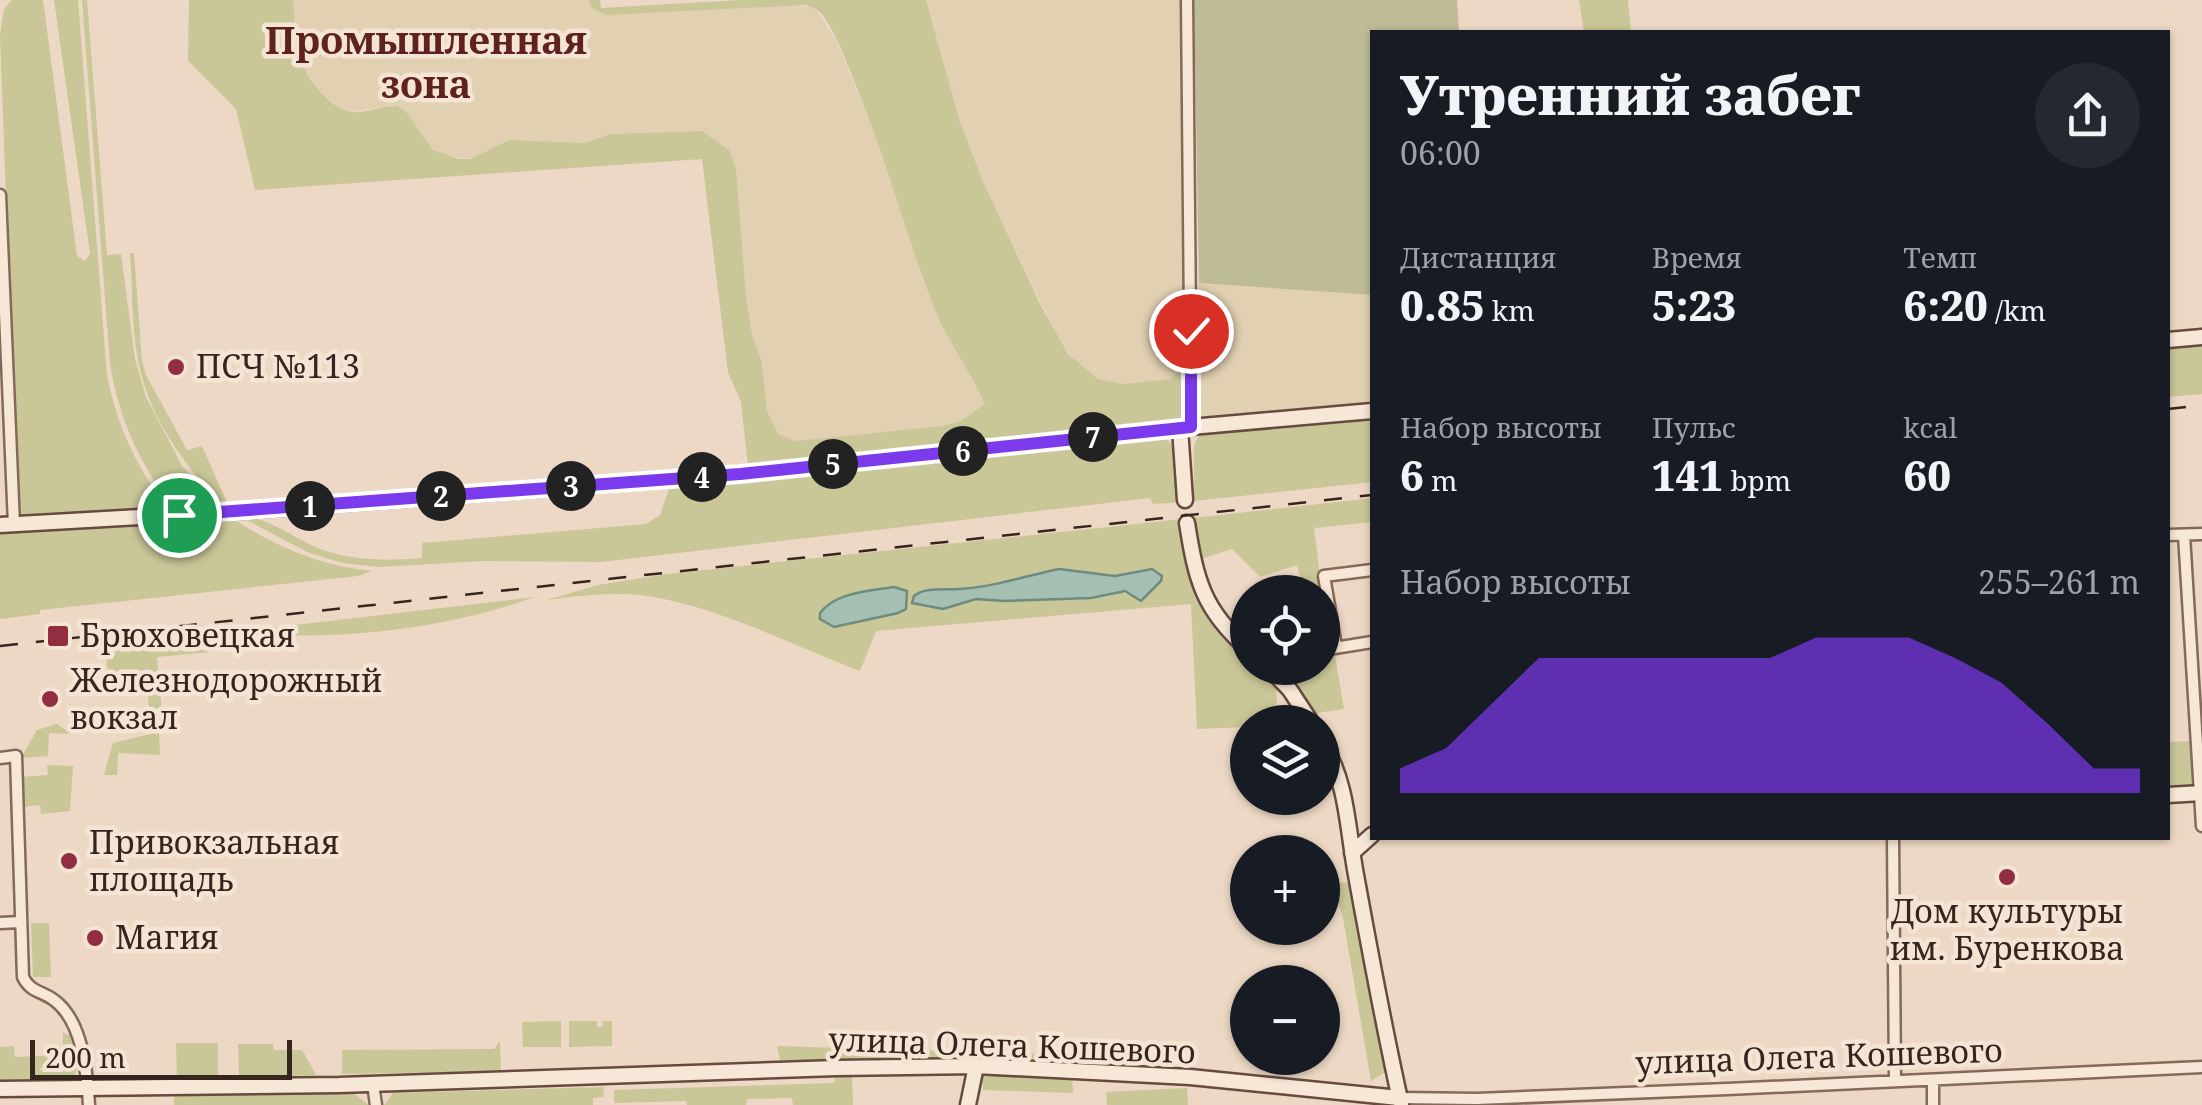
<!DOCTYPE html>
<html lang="ru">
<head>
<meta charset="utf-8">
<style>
  body { margin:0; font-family:"Noto Serif",serif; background:#242831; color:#f1f3f6; height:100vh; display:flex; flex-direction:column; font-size:38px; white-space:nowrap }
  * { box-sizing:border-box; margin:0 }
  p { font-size:32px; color:#9ea1a6 }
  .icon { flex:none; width:55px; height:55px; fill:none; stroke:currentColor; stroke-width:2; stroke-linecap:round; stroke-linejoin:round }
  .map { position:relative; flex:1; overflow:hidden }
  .side { position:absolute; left:1370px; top:30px; width:800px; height:810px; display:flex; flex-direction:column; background:#171b24; border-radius:0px; box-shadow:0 2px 8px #0004 }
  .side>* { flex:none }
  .controls { position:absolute; left:1230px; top:575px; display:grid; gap:20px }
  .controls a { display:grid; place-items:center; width:110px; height:110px; border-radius:50%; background:#171b24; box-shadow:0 2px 8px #0004; font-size:50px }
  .scale { position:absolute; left:30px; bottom:25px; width:262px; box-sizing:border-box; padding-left:10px; border:5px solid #36251e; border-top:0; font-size:28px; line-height:35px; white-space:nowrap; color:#36251e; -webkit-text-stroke:8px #f3e4d3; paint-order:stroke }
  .pin { position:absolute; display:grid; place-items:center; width:85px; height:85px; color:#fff; margin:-42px; border:5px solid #fff; border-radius:50%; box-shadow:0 2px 10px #0007 }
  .km { position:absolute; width:50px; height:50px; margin:-25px; border-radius:50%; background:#222; color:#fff; font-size:28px; line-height:50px; text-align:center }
  .round { display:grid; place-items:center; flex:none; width:105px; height:105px; border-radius:52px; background:#242831 }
  .head { display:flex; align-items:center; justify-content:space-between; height:170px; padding:0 30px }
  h1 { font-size:55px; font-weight:800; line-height:75px }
  .metrics { display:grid; grid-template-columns:repeat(3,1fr); gap:15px; height:170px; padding:10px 30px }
  .metrics div { display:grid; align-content:center }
  .metrics b { font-size:42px; font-weight:800 }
  .metrics small { font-size:28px; font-weight:400 }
  .metrics p { font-size:28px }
  .chart { height:280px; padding:20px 30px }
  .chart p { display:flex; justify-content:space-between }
  .chart svg { width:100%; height:180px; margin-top:10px; fill:#7c3aed; opacity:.7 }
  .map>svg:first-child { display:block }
  .farmland { fill:#e1d0b1 }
  .green { fill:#c9c698; fill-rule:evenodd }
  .cemetery { fill:#bebc97 }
  .water { fill:#a5bfb3; stroke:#6d8c7f; stroke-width:2.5 }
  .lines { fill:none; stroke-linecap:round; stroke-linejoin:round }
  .street-casing { stroke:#856a5b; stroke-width:15 }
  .secondary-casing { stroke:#674b3e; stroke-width:19 }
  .street { stroke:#f7e7d6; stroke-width:10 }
  .secondary { stroke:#f7e7d6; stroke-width:14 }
  .rail { stroke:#36251e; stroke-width:2.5; stroke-dasharray:18 18; stroke-linecap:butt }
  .route-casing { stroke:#fff; stroke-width:20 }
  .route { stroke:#7c3aed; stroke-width:12 }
  .poi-dot { fill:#912e41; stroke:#f3e4d3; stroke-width:4 }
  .labels { text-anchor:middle; stroke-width:9; stroke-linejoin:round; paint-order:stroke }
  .poi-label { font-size:32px; fill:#36251e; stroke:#f3e4d3; text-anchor:start }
  .street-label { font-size:32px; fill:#36251e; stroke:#f3e4d3 }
  .quarter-label { font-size:38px; font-weight:bold; fill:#602220; stroke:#f3e4d3 }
</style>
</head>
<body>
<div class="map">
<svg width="2202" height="1105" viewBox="0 0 2202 1105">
  <rect width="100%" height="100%" fill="#ecd8c4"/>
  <path class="farmland" d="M293,0H589L592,9L792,5L815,8L836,41L876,135L936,313L955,350L974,377L985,404L959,422L942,426L795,441L784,439L772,426L767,411L762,363L752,334L746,298L702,131L611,134L585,143L509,140L471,159L446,155L433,150L408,114L393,105L351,112L341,109L323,95L305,70L298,53Z
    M926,0H1182L1187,354L1180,370L1171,379L1122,384L1098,379L1078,364L1060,342L982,179L960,122Z
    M1199,283L1372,295V407L1199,421Z"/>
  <path class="green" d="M12,0H43L77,256L85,261L90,253L54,0H78L107,376C118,427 137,471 171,511L18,520L0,35L4,9Z
    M82,0H87L107,255L121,254L135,359L146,397L182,466L221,508L177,510C140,467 119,420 110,363Z
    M189,0H293C295,18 294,38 299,55C305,76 328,108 351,112C367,114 382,105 398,106L408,114L433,150L459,159H471L509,140L585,143L611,134L702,131L729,150L736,169L746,298L752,334L762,363L767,411L778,434L795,441L942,426L959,422L985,404C971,371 948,343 935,310C907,238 888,164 859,93C849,68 839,40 824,17C819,10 813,7 805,5L606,15L592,8L589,0H600L601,8L741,0H926L960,122L982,179L1042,308L1068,354L1098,379L1122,384L1171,379L1180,370L1187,354L1186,419L1183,422L748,467L741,402L728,372L702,159L255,190L236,109L188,61Z
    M1579,0H1628L1631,32H1584Z
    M130,253H134L142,361L146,375L187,450L202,446L229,507L225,508C189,470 156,428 142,377C131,338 133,294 130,253Z
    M2202,342V394L2168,397V345Z
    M1372,418V482L1194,501V445L1200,434Z
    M1165,437L1175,449L1181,502L1153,504L1150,498L601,562L483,561L379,567L342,563L307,552L241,517C268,516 295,539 320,549C353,561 388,561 422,558V543L646,524L660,515L670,486Z
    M1372,498V522L1314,528L1322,592H1305L1297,565L1260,577L1232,549L1201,559L1193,518Z
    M232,518C274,546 321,566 372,571L358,576L40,610V614L0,619V532Z
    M1183,519C1196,589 1194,606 1247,658L1248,668H1257L1276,685L1277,701L1268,722H1248L1247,727L1197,729L1191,604L876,631L860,671C792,645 713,604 640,595C609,592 577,596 547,600L598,585L667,574ZM1067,569L1115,576L1152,569L1151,590L1145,597L1117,592L1091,598L1006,601L975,599L943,609L931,607L922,590L978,588ZM894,587H901L826,624L821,619L820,613L838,598Z
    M535,597C437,632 328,641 225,633Z
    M114,644H175L210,652L157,657L162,712L150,713L145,678L109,682L106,657L115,656Z
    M1334,650L1344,709L1311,714L1288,681L1299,668H1322L1323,654Z
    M57,724L71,734L49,733L48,756L21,758L37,730Z
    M159,732L160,755L118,753L117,775H104L113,743Z
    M2193,741L2194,785L2191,788L2168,789V742Z
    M47,765L73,766L70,811L41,814L40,805L23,807L20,777L48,775Z
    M1354,882L1387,1071L1371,1081L1343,918L1332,883Z
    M31,923H49L51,977H33Z
    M561,1021V1047H523L522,1022Z
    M569,1021H597V1027H602L603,1021H612V1046L569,1047Z
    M63,1033L75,1037L78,1065L74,1078L0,1082V1047L14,1046L15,1057L63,1055Z
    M500,1041L501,1071L342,1074V1050L494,1049Z
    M176,1043H218V1077L177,1078Z
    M238,1044H273L274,1050H302L316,1075L239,1077Z
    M777,1046L1075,1055V1063L969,1059L780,1060Z
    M982,1074L1072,1078L1073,1093L983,1090Z
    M835,1077H852L853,1105H793L792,1098L747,1099L746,1105H687L686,1101L614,1103V1090L834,1083Z
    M603,1087L604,1097L593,1098V1105H384L393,1093Z
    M1187,1088L1188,1105H1107L1106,1092Z
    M352,1092L369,1105H174V1096Z"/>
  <path class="cemetery" d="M1194,0H1457L1459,32H1372V295L1199,283Z"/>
  <path class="water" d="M1059,569L1115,576L1152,569L1162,576L1161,581L1141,601L1125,591L1091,598L1005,601L976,599L943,609L912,603L914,596C925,587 944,590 959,589C994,587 1025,576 1059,569Z
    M894,587L907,591L906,609L898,613L834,627L820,619V613C836,592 869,591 894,587Z"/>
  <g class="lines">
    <defs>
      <path id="street" d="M1187,0L1191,427
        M0,195L14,525
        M2168,535L2202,534
        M2184,535L2202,826
        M1336,646L1324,576L1372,570
        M1322,650L1372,642
        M1283,681L1294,668
        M0,758L16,756L23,977C30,992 42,991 54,1000C83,1021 87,1073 89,1105
        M1893,838L1895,1081
        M0,923L21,922
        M373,1084L376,1105
        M1399,1098L1477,1099L1727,1089L2202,1067
        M1933,1105V1080"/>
      <path id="secondary" d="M2168,340L2202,337
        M1180,428L1185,500
        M1187,523C1196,580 1203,610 1248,649
        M0,525L227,512L740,474L1191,427L1372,411
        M1269,668L1290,690L1311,722
        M1322,741C1348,784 1347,827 1356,875C1370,952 1384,1028 1401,1104
        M2168,795L2202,793
        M1352,853L1372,835
        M0,1089L339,1085L837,1068L976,1066L1190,1077L1399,1098
        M968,1105L976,1066"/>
    </defs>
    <use href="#street" class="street-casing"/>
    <use href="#secondary" class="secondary-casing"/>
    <use href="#street" class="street"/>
    <use href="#secondary" class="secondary"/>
    <path class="rail" d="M2168,409L2202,405
      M0,646L1372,495"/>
  </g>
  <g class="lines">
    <defs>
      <path id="route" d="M179,515L740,474L1191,427V331"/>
    </defs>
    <use href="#route" class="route-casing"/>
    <use href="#route" class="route"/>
  </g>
  <g class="poi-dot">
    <circle cx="176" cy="367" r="10"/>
    <rect x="46" y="624" width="24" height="24" rx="5"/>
    <circle cx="50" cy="699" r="10"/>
    <circle cx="69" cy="861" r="10"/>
    <circle cx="2007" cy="877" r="10"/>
    <circle cx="95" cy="938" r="10"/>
  </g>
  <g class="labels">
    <g class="poi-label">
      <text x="196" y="378">ПСЧ №113</text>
      <text x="80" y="647">Брюховецкая</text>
      <text x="70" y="692">Железнодорожный<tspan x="70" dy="37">вокзал</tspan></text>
      <text x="89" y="854">Привокзальная<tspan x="89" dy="37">площадь</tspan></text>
      <text x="2007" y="923" text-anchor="middle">Дом культуры<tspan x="2007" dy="37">им. Буренкова</tspan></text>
      <text x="115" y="949">Магия</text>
    </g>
    <g class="street-label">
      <text transform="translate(1012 1046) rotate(2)" y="11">улица Олега Кошевого</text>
      <text transform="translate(1819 1057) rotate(-2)" y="11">улица Олега Кошевого</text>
    </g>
    <g class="quarter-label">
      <text x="426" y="54">Промышленная<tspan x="426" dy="44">зона</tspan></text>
    </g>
  </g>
</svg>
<div class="controls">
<a><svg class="icon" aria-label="locate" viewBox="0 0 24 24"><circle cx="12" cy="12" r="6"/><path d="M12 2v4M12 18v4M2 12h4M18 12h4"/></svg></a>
<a><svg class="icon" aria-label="layers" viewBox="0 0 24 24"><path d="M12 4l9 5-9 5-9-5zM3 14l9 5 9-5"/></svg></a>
<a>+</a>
<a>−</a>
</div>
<div class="scale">200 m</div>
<div class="pin" style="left:179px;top:515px;background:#1e9e55"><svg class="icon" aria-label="arrive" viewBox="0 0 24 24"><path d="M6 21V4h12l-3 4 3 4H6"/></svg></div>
<div class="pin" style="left:1191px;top:331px;background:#d93025"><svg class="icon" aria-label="check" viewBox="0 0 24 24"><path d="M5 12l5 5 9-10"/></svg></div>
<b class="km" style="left:310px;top:506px">1</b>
<b class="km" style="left:441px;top:496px">2</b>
<b class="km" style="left:571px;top:486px">3</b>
<b class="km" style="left:702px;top:477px">4</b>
<b class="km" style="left:833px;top:464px">5</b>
<b class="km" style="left:963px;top:451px">6</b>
<b class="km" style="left:1093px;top:437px">7</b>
<section class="side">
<div class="head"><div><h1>Утренний забег</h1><p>06:00</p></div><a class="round"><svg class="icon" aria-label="share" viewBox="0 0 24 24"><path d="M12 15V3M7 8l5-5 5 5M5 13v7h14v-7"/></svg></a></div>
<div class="metrics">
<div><p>Дистанция</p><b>0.85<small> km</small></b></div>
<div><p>Время</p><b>5:23</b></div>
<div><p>Темп</p><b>6:20<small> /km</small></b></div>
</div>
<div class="metrics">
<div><p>Набор высоты</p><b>6<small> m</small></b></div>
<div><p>Пульс</p><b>141<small> bpm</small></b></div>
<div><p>kcal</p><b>60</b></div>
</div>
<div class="chart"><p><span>Набор высоты</span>255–261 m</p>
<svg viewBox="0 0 160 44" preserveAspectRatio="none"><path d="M0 44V38L10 33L20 22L30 11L40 11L50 11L60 11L70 11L80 11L90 6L100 6L110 6L120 11L130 17L140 27L150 38L160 38V44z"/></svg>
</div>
</section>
</div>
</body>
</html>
